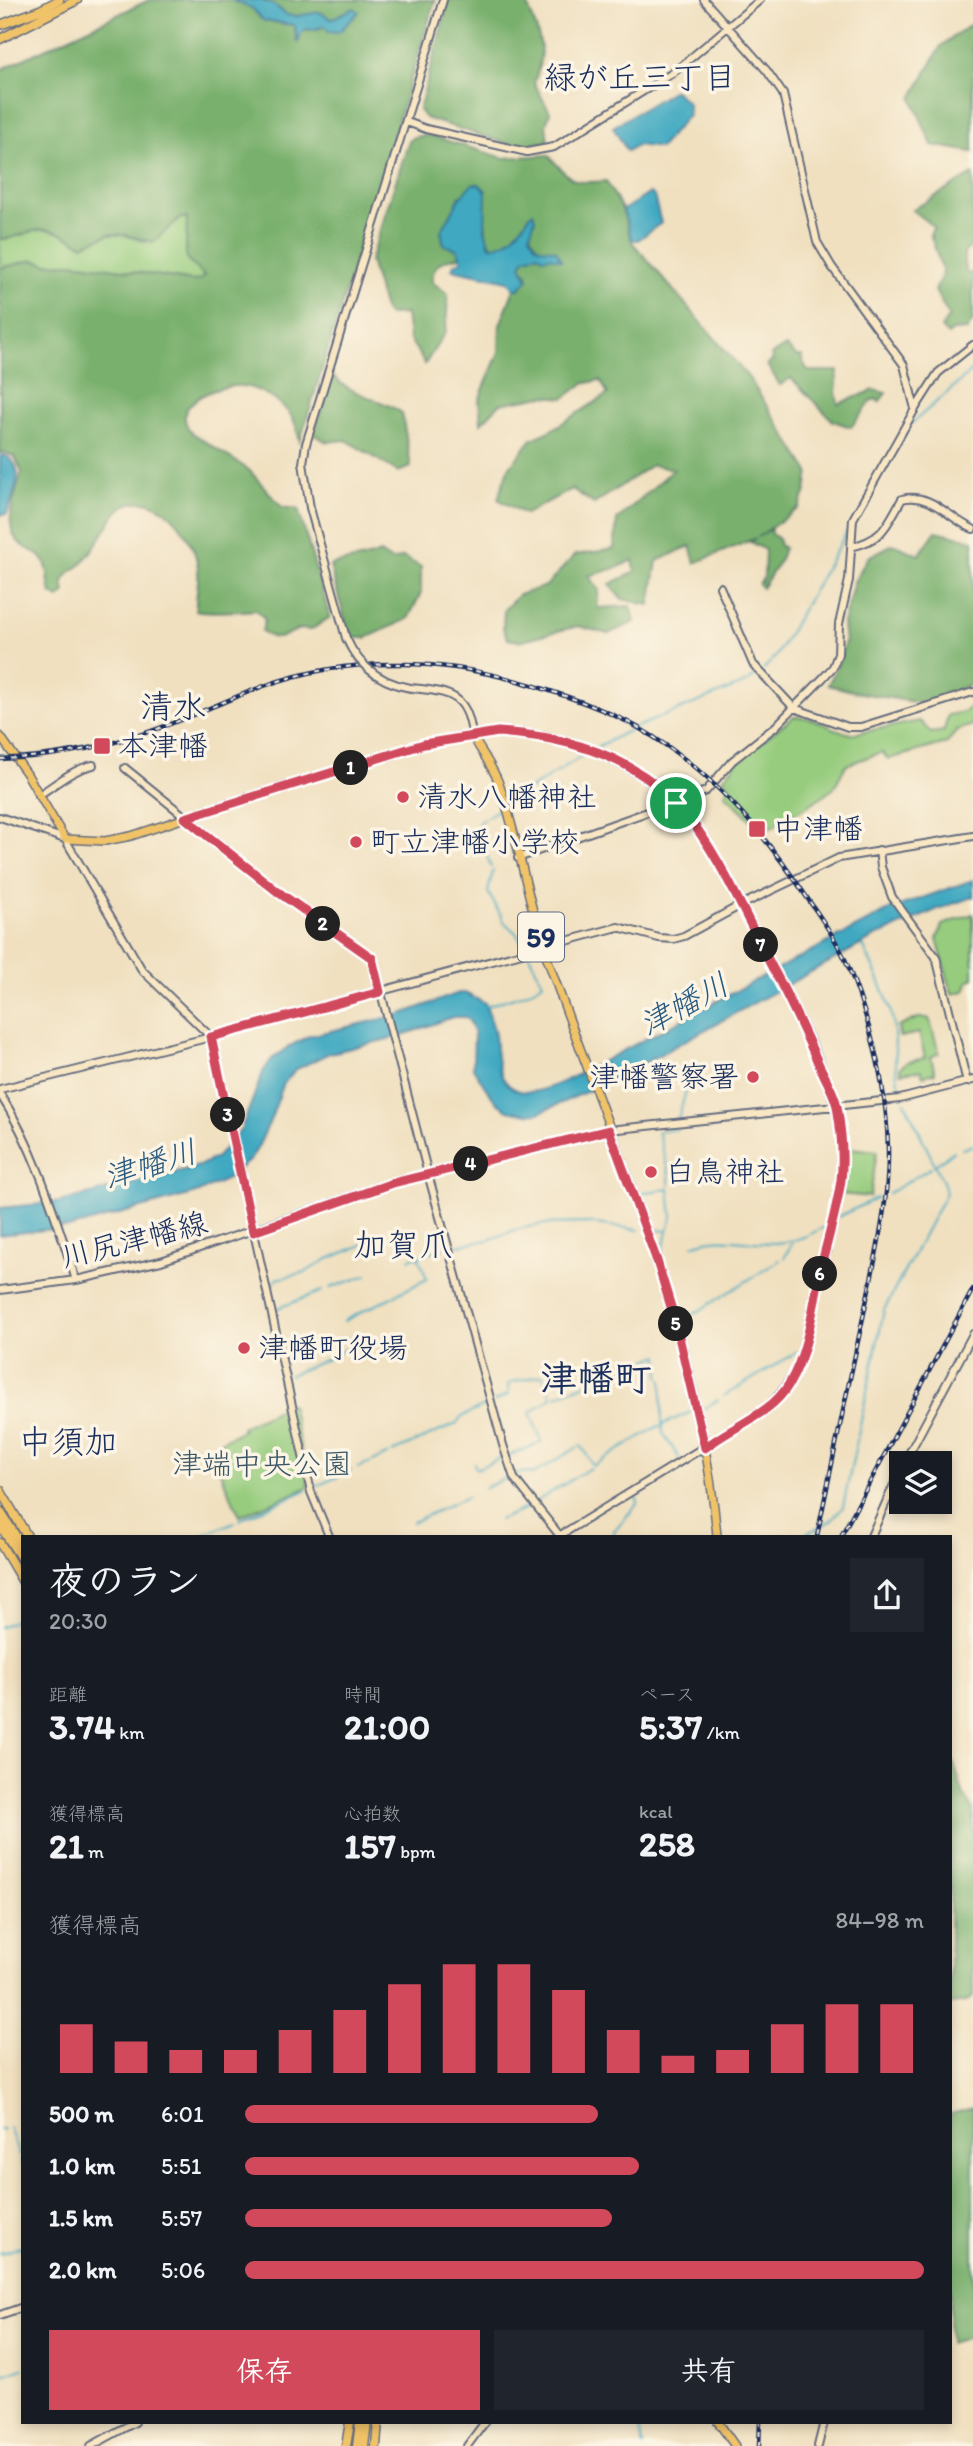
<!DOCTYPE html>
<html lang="ja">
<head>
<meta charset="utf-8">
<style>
  body { margin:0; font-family:Itim,"Klee One",sans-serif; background:#20242c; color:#f1f3f6; height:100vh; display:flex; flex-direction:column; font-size:26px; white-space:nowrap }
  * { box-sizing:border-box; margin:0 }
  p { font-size:23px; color:#9ea1a6 }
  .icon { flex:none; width:38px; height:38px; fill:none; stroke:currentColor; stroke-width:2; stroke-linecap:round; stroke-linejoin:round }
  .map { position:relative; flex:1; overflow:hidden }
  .panel { position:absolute; left:21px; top:1535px; width:931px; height:889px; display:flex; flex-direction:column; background:#171b24; border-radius:0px; box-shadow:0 4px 10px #0003 }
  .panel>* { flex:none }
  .fabs { position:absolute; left:889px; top:1451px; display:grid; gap:14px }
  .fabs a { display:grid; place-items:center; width:63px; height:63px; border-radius:0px; background:#171b24; box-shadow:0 4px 10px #0003; font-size:35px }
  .pin { position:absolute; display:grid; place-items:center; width:60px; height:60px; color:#fff; margin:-30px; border:4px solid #fff; border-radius:50%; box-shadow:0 2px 7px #0007 }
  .km { position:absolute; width:35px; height:35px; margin:-18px; border-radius:50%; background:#222; color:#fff; font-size:19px; line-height:35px; text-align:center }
  .round { display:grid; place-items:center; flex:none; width:74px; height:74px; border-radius:0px; background:#20242c }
  .headline { display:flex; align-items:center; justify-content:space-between; height:119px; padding:0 28px }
  h1 { font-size:38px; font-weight:700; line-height:52px }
  .figures { display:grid; grid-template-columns:repeat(3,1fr); gap:10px; height:119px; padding:7px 28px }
  .figures div { display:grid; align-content:center }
  .figures b { font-size:35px; font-weight:700 }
  .figures small { font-size:19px; font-weight:400 }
  .figures p { font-size:19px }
  .chart { height:196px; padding:14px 28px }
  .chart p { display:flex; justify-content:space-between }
  .chart svg { width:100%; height:126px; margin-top:7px; stroke:#d1495b; stroke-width:6 }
  .action { display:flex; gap:14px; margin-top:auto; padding:14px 28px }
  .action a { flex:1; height:80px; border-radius:0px; background:#d1495b; color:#fff; font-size:28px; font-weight:700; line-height:80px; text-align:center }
  .action a+a { background:#20242c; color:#f1f3f6 }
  ul { padding:0 28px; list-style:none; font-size:23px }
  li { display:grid; grid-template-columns:112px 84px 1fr; align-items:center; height:52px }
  li i { height:18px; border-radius:9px; background:#d1495b }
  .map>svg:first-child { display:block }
  .green { fill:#97cc7e; stroke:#597e6e; stroke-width:2 }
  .forest { fill:#79b06d; stroke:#4a7066; stroke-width:2 }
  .water { fill:#41a9c1; stroke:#2e6c90; stroke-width:2 }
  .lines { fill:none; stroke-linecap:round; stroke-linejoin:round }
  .stream { stroke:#41a9c1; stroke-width:2 }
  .secondary-casing { stroke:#666d80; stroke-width:10 }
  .primary-casing { stroke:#666d80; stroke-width:10 }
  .highway-casing { stroke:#666d80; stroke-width:11 }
  .secondary { stroke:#f9e7c3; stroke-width:6 }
  .primary { stroke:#f0c369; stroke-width:7 }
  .highway { stroke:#f0c369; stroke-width:8 }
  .rail-casing { stroke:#1b2f5e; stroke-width:4.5 }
  .rail { stroke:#fcf5e5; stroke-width:2; stroke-dasharray:5; stroke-linecap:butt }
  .secondary-bridge-casing { stroke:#666d80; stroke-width:10; stroke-linecap:butt }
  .secondary-bridge { stroke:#f9e7c3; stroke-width:6 }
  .route-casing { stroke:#fff; stroke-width:14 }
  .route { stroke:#d1495b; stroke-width:9 }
  .poi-dot { fill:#d1495b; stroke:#fcf5e5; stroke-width:2.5 }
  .labels { text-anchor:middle; stroke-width:7; stroke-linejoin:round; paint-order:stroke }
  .shield { fill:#fcf5e5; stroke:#5e6a86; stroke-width:2 }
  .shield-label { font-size:28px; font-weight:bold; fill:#1b2f5e }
  .poi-label { font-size:30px; fill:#1b2f5e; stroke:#fcf5e5; text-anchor:start }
  .street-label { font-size:30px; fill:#1b2f5e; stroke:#fcf5e5 }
  .park-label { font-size:30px; fill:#3a5666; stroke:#fcf5e5 }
  .neighbourhood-label { font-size:32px; fill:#1b2f5e; stroke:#fcf5e5 }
  .water-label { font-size:32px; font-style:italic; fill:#285a81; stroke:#fcf5e5 }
  .quarter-label { font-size:33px; fill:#1b2f5e; stroke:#fcf5e5 }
  .district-label { font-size:37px; font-weight:bold; fill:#1b2f5e; stroke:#fcf5e5 }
</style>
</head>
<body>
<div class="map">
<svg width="973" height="2446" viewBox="0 0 973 2446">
  <rect width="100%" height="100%" fill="#fcf5e5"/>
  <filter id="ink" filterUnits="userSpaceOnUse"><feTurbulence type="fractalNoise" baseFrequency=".0143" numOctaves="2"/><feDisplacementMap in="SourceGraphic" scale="14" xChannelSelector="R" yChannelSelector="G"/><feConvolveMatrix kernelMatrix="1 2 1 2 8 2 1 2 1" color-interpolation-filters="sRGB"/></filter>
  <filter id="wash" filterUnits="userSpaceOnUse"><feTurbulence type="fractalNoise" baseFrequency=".00686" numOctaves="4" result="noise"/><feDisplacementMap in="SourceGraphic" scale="28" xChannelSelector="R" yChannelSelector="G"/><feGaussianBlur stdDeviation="1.57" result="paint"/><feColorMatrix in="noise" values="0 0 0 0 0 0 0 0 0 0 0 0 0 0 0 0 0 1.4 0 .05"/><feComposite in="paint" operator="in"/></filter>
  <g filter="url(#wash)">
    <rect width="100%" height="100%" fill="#f0e0c0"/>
    <path class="green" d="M180,218H188L186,254L188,261L204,275L200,280L193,281L136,272L73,263L47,264L33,260L0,268V239C15,239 25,232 39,230C55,228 70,238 83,245C109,231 119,232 146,242Z
      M973,705V725L957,730L947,743L888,759L882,752L846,765L833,789L809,805L763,832L725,794L729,785L723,779L739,759L793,717C812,714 832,731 852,734L920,721L931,733L944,731L948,715L964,712Z
      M973,914V979L969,980L965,991L952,994L937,939L942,925Z
      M918,1018H928L930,1021L939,1053L931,1057L935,1073L923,1076L921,1070L901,1073L900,1068L907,1062L925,1058L919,1033L900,1037L898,1027Z
      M849,1148L877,1151L870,1197L842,1194Z
      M291,1404L309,1487L240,1516L209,1448L243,1430L242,1427Z"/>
    <path class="forest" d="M149,0H230L252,8L261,19C271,20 282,26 292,24L295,26L296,40L298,42L301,33L307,29C323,32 340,17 354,9L331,19L320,12L297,16L287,15L274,5L261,0H435L300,441C298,435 297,427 294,421C286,404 259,387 241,386C218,384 166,404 192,433L249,470L282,507L298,509L330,617L311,630L299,629L280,638L271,637L262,631L265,619L256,610C246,611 202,613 196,610C195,594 201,578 197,561C190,532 159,488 124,506C117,510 114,516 110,522C102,536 93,550 82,563C77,568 70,571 66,577C61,581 64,586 65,592L59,598L51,593C47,582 50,570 44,561C39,552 30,551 22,545C0,529 16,493 22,472L15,457L4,452L0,453V268L33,260L47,264L73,263L136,272L193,281L200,280L204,275L188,261L186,253L187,218H180L153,242L125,235L109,234L83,245C70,238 55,228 40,230C25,232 15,239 0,239V70Z
      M449,0H526C538,36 548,45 534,83L550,112L546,125L548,141L518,147L425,118L419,110Z
      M973,23V152L932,145L912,98L941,46Z
      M428,135L504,158L548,155C572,180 569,185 606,181L622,209L632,242L749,378L809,472L806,491L799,508L758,537L771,529V534L778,538L780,546L784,548L779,562L762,588L759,584L764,577L765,550L750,542L756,538L695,563L690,546L657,561L650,605L622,599L610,584L635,572L633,560L619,567L588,576L599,589L597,608L631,606L635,622L608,634L578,626L519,641L508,639L503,628L504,610L518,595L546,586L575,555L614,549L617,520L674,469L652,465L594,504L572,489L525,514L498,499L508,469L532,439L548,432L608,394L600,380L583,384L564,398L543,396L500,404L481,423L479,400L499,352L500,325L514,289H519L528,275L521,266L524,259L538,254L560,259L552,249H539L530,235L535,218L530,215C522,229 509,242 494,248L487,240L484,212L460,196L449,220L441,231L444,245L457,249L461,257C444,259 432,262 432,282L448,294L446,331L425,364L409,338L406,314L388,315L384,309L370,261L409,141L414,137Z
      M973,174V244L964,253V264L967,274L973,272V320L967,330L953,331L948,335L941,328L949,316L935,291L943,272L930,234L934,227L912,210Z
      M786,346L796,356H802V360L808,371H838L836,392L838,404L874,390L886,393L879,402L876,399L871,401L851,427L833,421L791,378L780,385L767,365L773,360L771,355Z
      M333,376C352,397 380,397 402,413L411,467L398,472L346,440L327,442L313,434Z
      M936,531L973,540V683L926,704L861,693L828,685L838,664L845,642L843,623L854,582L868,557L893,544L919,555Z
      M380,553L392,561L403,557L421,567V593L408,619L366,638H352L347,627L330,566C347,559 364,561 380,553Z
      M950,1751L964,1795L973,1809V1997L966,2002L950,2004Z
      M973,2108V2336L950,2343V2114Z"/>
    <path class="water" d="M230,0H261L274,5L287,15L297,16L320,12L331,19L354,8L359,12L339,32L329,31L324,26L313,30L306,29L301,33L298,43L295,26L292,24C282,26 275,19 264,21L252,8Z
      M674,90L688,103V115L660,148L637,145L627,151L613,127Z
      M473,184H479L486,191L485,230L490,246C509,248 522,225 533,212L535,218L530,235C538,253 540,246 556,250L561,260L551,257L544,258L537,254L524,259L521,266L528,279L519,289H514L508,281L452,269L454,264L462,261L457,249L444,245L441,231C452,216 457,195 473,184Z
      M650,193L654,196L661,223L638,240H632L623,210Z
      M4,455C29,468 13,492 7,514L0,515V456Z
      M973,880V897L938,909L873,938L615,1079L539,1113L527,1114L508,1110L497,1103L489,1093L473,1068L474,1033L469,1020L465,1017H453L400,1036L327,1054L295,1070L284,1083L270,1121L258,1147L250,1160L224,1181L196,1193L72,1227L0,1235V1208L60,1202L199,1166L217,1157L241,1130L263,1072L271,1060L288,1047L309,1036L399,1015L459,993H465L485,1003C489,1014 493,1024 495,1035C496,1047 496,1062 501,1074C516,1108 556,1085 579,1074L891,909Z"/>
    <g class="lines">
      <path class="stream" d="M886,467L910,425L973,370
        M763,670L776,656L849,528
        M595,748L634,728L748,682L758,673
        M510,802L588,752
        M491,867L483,846L479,822L505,805
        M493,871L488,892L505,923L516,933L525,948
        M863,945C873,969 888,995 893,1021C897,1046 892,1073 903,1097
        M486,1006L527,993L543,983L528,953
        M690,1065L691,1073
        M678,1119L690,1077
        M962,1149L973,1145
        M934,1166L954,1151
        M637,1193L669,1189V1175L658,1131L678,1129V1127
        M889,1193L930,1168
        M838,1217L877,1198
        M650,1229L667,1231
        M693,1245C724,1232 754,1247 785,1242C800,1240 814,1233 826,1226
        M455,1246L488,1240L518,1229L543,1224L589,1223L639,1230
        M661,1256L672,1217L669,1189
        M784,1258L792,1243
        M409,1259L444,1248
        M270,1287L277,1279L306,1272L326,1260L381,1237
        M330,1288L367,1275
        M276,1309L322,1291
        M694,1314L780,1260
        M344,1321L427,1279L416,1250L403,1229
        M290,1375L332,1357L351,1346L348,1338
        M662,1379V1426L663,1433L679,1458
        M556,1396L659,1355L660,1377
        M724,1396L797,1352
        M494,1402L509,1394L508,1385L512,1382L543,1375
        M701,1410L718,1400
        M581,1446L587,1455
        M393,1452L456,1424L461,1417L489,1404
        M510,1455L542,1442L530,1413L552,1397L544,1378
        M588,1457L593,1466L655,1428L691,1412
        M380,1458L389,1454
        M373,1461L378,1459
        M474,1463L476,1469L503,1457
        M367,1464L371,1462
        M358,1468L365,1464
        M350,1471H351
        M516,1474L526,1472L533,1474L578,1447
        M314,1487L344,1474
        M485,1488L510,1476
        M537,1501L590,1468
        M239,1520L306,1490
        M499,1520L531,1506
        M413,1522L467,1497
        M202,1536L234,1522
        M614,1536V1531L637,1504L638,1501L634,1495
        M802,1536L832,1520L843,1507L884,1310L946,1193L944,1184L905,1102
        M0,1627L23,1617
        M9,2127L19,2156
        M0,2130L3,2129
        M21,2160L23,2166
        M0,2254L23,2246
        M0,2376L23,2368
        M638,2422L643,2446"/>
    </g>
  </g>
  <g filter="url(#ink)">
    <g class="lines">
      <defs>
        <path id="secondary" d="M704,0L767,71L783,94L817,242L832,267L904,365L915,409
          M407,122L426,129L527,152L554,147L674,72L760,0
          M851,547C884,539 886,526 902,499C931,492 948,518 973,529
          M720,587L753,664L794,708L848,727H861L973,692
          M346,638L310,508L303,463L306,444L443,0
          M421,689C455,692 468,700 472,735C514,729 556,735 596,752C623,764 650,778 672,799C713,839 746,915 773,967C798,1015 836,1084 841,1137C846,1188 828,1239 817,1288C806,1339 805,1374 763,1411L559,1536
          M125,768L278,892L372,958L428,1174L503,1445L514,1478L560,1536
          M39,795C56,784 73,769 93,765
          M0,817L65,839L142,970L211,1037L311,1492L329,1536
          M879,850L881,867L892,897L936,957L967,1082
          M518,858L706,791L732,761L775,727L823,678L833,667L838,654L839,624L849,580L853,519L915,409L938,373L973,345
          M0,1089L211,1037L618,927L659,938L673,939L684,936L741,905L839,858L973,836
          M0,1094C36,1151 55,1216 76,1280
          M0,1290L76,1280L161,1261L392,1183L609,1130L900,1099L973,1080
          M904,1463L973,1334
          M871,1536L901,1469
          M0,2315L23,2307
          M91,2446L135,2422
          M467,2446L485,2422
          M818,2446L824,2422"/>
        <path id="primary" d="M0,736L27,774L65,839L105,841L131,836L224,805L424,744L472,735C480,750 492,766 498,781C519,837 526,898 546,955C613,1145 699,1333 717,1536
          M718,2422L735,2446"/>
        <path id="highway" d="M0,25L40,10L59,0
          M0,39L77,0
          M0,1490L27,1536
          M0,1511L23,1548
          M0,1525L23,1561
          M0,1543L23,1582
          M346,2446L350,2422
          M357,2446L360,2422
          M364,2446L367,2422
          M376,2446L378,2422"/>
      </defs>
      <use href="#secondary" class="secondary-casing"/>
      <use href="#primary" class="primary-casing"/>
      <use href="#highway" class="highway-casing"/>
      <use href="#secondary" class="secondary"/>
      <use href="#primary" class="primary"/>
      <use href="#highway" class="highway"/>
      <defs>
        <path id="rail" d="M0,759C49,757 92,750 139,735C182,722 222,701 264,686C305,671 351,664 395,664C443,663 489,672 535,686C569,697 605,709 637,727C711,769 766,835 812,905C825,924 839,944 848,966C871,1024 887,1086 888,1149C889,1205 875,1259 864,1313C848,1387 832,1462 817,1536
          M841,1536L973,1289
          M759,2446L760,2422"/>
      </defs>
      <use href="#rail" class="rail-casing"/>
      <use href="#rail" class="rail"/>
      <defs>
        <path id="secondary-bridge" d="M346,638C360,670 387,687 421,689"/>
      </defs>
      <use href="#secondary-bridge" class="secondary-bridge-casing"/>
      <use href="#secondary-bridge" class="secondary-bridge"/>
    </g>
  </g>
  <g class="lines" filter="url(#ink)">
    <defs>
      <path id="route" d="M498,732C561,736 626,754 672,799C713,839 745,915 772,967C790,999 805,1033 820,1067C826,1079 834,1093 837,1106C841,1129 844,1156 841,1180C837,1209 828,1238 821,1267C813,1306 809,1350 789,1384C771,1415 732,1426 705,1448L675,1320L657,1261L609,1130L393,1183L253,1232L211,1037L380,992L372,958L278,892L185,818L424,744Z"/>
    </defs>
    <use href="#route" class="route-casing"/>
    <use href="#route" class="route"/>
  </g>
  <g class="poi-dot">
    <rect x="93" y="737" width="18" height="18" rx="3.5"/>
    <circle cx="403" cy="797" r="7"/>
    <rect x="748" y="820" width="18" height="18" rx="3.5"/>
    <circle cx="356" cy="842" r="7"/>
    <circle cx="753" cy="1077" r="7"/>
    <circle cx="651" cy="1172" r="7"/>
    <circle cx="244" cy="1348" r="7"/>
  </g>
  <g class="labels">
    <rect class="shield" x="518" y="912.5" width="46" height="49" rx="5"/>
    <g class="shield-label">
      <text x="541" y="947">59</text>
    </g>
    <g class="poi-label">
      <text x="118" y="756">本津幡</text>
      <text x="417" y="807">清水八幡神社</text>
      <text x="773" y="839">中津幡</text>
      <text x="370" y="852">町立津幡小学校</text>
      <text x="739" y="1087" text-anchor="end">津幡警察署</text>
      <text x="665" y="1182">白鳥神社</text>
      <text x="258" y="1358">津幡町役場</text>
    </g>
    <g class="street-label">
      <text transform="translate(134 1240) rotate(-14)" y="10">川尻津幡線</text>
    </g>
    <g class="park-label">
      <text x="262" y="1474">津端中央公園</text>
    </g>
    <g class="neighbourhood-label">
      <text x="640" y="88">緑が丘三丁目</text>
    </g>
    <g class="water-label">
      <text transform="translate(684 1004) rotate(-28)" y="11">津幡川</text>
      <text transform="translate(150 1164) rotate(-17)" y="11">津幡川</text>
    </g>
    <g class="quarter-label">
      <text x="173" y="718">清水</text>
      <text x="403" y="1256">加賀爪</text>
      <text x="68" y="1453">中須加</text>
    </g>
    <g class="district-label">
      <text x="596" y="1391">津幡町</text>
    </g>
  </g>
</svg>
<div class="fabs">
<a><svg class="icon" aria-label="layers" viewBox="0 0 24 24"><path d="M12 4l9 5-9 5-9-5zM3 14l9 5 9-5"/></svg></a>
</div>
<div class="pin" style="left:676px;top:803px;background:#1e9e55"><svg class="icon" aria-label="arrive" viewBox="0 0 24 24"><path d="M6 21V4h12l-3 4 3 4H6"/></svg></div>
<b class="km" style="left:351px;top:768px">1</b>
<b class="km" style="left:323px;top:924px">2</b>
<b class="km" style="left:228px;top:1115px">3</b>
<b class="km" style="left:471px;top:1164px">4</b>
<b class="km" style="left:676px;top:1324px">5</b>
<b class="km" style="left:820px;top:1274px">6</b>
<b class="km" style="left:761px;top:945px">7</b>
<section class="panel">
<div class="headline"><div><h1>夜のラン</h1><p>20:30</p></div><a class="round"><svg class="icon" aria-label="share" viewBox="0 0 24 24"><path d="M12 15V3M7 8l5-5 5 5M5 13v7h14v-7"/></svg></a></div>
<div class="figures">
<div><p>距離</p><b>3.74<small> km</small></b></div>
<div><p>時間</p><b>21:00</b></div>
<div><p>ペース</p><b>5:37<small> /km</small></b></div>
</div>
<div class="figures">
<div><p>獲得標高</p><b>21<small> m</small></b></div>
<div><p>心拍数</p><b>157<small> bpm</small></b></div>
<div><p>kcal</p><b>258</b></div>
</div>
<div class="chart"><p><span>獲得標高</span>84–98 m</p>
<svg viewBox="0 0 160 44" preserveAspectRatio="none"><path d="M5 44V27M15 44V33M25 44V36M35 44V36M45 44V29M55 44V22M65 44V13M75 44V6M85 44V6M95 44V15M105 44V29M115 44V38M125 44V36M135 44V27M145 44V20M155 44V20"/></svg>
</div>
<ul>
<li><b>500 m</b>6:01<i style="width:52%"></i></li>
<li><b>1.0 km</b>5:51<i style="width:58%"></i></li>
<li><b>1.5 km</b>5:57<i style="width:54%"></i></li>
<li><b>2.0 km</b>5:06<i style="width:100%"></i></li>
</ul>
<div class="action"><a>保存</a><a>共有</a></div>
</section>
</div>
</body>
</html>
